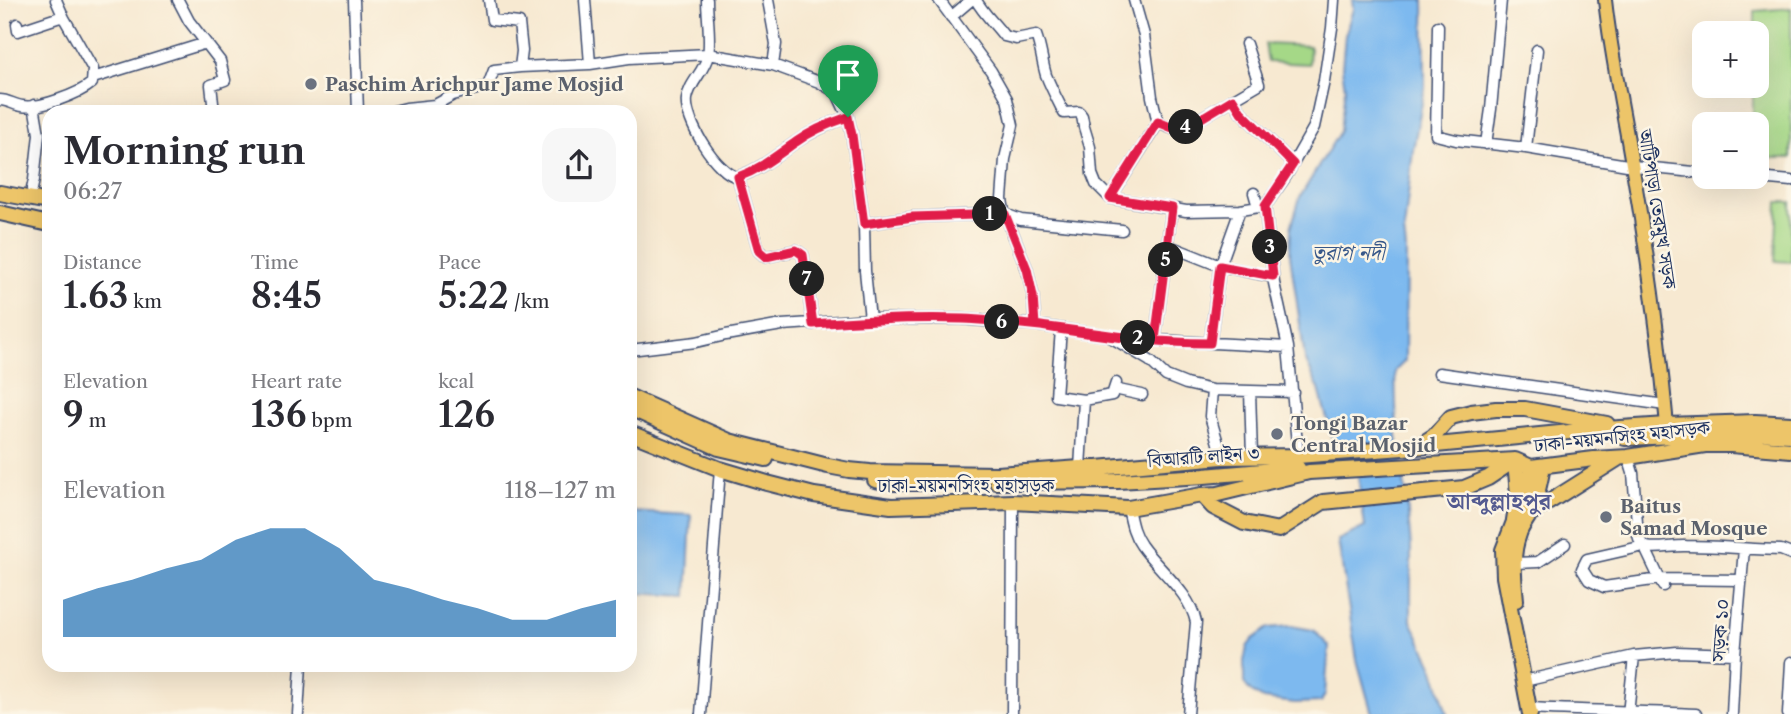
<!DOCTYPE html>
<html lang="en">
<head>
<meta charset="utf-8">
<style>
  body { margin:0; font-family:"Libre Caslon Text","Noto Serif Bengali",serif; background:#f7f7f7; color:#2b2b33; height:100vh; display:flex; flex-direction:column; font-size:26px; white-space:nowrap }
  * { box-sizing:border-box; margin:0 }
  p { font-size:23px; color:#7c7c81 }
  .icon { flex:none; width:38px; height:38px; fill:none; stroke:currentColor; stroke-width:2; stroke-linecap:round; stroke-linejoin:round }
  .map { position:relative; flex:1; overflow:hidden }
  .drawer { position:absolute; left:42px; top:105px; width:595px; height:567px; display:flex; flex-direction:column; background:#fff; border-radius:21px; box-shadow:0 7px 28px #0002 }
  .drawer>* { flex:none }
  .fabs { position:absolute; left:1692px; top:21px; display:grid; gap:14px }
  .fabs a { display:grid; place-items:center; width:77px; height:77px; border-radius:14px; background:#fff; box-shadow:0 7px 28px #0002; font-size:35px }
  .pin { position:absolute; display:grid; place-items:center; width:60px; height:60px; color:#fff; margin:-72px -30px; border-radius:50% 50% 50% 0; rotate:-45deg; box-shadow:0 0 7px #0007 }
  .pin .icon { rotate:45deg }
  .km { position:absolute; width:35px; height:35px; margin:-18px; border-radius:50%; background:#222; color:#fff; font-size:19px; line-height:35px; text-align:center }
  .round { display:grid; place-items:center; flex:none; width:74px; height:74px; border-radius:21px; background:#f7f7f7 }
  .summary { display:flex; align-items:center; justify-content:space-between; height:119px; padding:0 21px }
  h1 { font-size:38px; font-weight:600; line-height:52px }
  .figures { display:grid; grid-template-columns:repeat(3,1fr); gap:10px; height:119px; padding:7px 21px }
  .figures div { display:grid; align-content:center }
  .figures b { font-size:35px; font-weight:600 }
  .figures small { font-size:19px; font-weight:400 }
  .figures p { font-size:19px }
  .chart { height:196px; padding:14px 21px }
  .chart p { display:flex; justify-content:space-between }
  .chart svg { width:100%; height:126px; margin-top:7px; fill:#1f6fb2; opacity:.7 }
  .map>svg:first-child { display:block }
  .green { fill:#a5d887; stroke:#608472; stroke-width:2 }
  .water { fill:#7db9ef; stroke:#4c74a6; stroke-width:2 }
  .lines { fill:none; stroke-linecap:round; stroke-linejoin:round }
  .minor-casing { stroke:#3c4b6f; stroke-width:13 }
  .major-casing { stroke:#3c4b6f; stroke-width:16 }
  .highway-casing { stroke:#3c4b6f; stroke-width:18 }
  .minor { stroke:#fff; stroke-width:10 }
  .major { stroke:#edc569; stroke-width:12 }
  .highway { stroke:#edc569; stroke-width:14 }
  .route-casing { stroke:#fff; stroke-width:14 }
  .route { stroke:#e11d48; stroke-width:9 }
  .worship-dot { fill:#6b7280; stroke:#fcf5e5; stroke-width:2.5 }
  .labels { text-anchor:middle; stroke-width:5; stroke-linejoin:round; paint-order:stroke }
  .worship-label { font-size:19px; font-weight:bold; fill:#5b616d; stroke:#fcf5e5; text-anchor:start }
  .street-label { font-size:19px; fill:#1b2f5e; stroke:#fcf5e5 }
  .water-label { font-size:21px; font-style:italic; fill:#38588a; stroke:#fcf5e5 }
  .quarter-label { font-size:23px; font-weight:bold; fill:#535a90; stroke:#fcf5e5 }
</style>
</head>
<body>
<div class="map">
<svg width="1791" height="714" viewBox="0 0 1791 714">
  <rect width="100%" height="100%" fill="#fcf5e5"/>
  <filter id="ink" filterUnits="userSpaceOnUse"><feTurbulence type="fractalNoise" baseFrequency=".0143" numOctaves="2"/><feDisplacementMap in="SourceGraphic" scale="14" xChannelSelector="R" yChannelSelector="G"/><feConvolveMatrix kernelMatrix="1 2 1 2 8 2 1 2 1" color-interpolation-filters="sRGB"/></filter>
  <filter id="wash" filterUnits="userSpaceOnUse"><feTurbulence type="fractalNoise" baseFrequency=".00686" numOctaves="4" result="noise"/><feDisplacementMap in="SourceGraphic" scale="28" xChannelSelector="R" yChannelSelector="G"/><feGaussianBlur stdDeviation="1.57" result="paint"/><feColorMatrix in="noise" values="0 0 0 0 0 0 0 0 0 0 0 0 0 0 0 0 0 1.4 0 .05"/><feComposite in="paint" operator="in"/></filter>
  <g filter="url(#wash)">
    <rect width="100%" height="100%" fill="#f7e9d1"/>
    <path class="green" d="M1791,8V158H1757V124H1753V86H1757V33H1755V11Z
      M1265,44L1310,46L1309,64L1268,62Z
      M1778,202H1791V262L1775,261Z"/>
    <path class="water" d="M1352,0H1424L1425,87L1413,150L1404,231L1406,249L1405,361L1395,371L1397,436L1407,502L1411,548V621L1434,669L1447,714H1372L1357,660L1338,540L1365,527L1354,444L1333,441L1319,389L1305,359L1290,255L1291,228L1300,197L1340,131L1345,88L1342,68L1345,35L1353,9Z
      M630,512L691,515L687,596L630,593Z
      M1291,626L1313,630L1329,646L1325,694L1321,702L1295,703L1263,699L1250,691L1244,683V661L1247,647L1253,639L1268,628Z"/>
  </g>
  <g filter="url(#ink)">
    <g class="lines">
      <defs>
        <path id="minor" d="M178,0L189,21L220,61L225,80L211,85L214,112
          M354,0L358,112
          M585,0L590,64
          M707,0C707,16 711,40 708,55C705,71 689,83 687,99C684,120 717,174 738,177
          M768,0L776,44L773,65
          M939,0L991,71L1007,99L1013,125L1005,159L1002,199L1004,211L1027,269L1033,296L1035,325
          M976,0C983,13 995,24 1004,36L1016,39L1036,35C1041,48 1042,62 1046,75C1051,88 1058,101 1064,113L1079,112L1082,116L1084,127L1090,147L1092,174L1096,184L1110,198L1186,211L1240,210L1265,206
          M951,17L971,0
          M17,24L18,31L63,16
          M1438,26L1436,135L1456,140L1526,148L1633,166L1704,173
          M520,67L590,64L629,58L708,54L773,65L819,82L837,93L848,117L852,135L864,224L865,271L870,319
          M93,78L206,43
          M1233,99L1241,112L1293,164
          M0,100C8,100 14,105 22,106C39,109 79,94 92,83L93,69L64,18L56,0
          M390,112L406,108L435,105L453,95L488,86L494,70L520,67L522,51L519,23L492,20L489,0
          M1158,123L1179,131L1259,84L1246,44
          M1486,144L1491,109L1501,0
          M1526,148L1537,50
          M1748,177L1791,181
          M32,189L34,180L39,134L34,105
          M1254,193L1258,207
          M1110,198L1158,123L1152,97L1144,35L1134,0
          M864,224L913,217L967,215L1005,214L1021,220L1122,230
          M1167,245L1220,266L1273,277
          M813,324L803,255L796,250L766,257L759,251L738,177C761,169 777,155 796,142C812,131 830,123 848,117
          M1061,329L1056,396L1084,400L1080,468
          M1112,338L1150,361L1166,376L1186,384L1212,390L1293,392
          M1155,340L1172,208
          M1210,343L1220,266L1240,210
          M630,350L696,342L726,335L782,325L870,319H961L1035,325L1110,336L1155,340L1288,347
          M1439,373L1665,405
          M1114,389L1142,395
          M1212,390L1210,416L1222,457
          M1250,391L1252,457
          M1084,400L1112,395L1116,383
          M1297,456V444L1288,347L1274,283L1265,206L1286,176L1314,127L1324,81L1332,28L1334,0
          M1628,457L1633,473L1638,535C1639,540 1641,545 1647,547C1657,550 1675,545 1686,546C1718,546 1749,549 1781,550L1791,554
          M1128,508C1131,522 1133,534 1141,545C1159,571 1189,591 1196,622L1188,714
          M1514,563L1538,562L1565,544
          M1663,586L1644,546L1587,559L1582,569L1589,580L1604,587L1660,579L1741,580
          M1524,681L1634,656L1677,652L1735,654
          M1529,708C1585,711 1640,711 1696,714
          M298,714L301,665
          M701,714L720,469
          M1012,714L1013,502
          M1628,714L1634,656
          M1732,714L1735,654L1744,549
          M1788,714L1791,662"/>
        <path id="major" d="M1605,0C1611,55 1623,109 1632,164C1647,251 1659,338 1667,425"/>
        <path id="highway" d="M0,193L49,202
          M0,213L49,224
          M630,397L729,441L828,466L849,470L870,472L997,474L1080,468H1097L1222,457L1297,456L1416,447L1590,430L1667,425L1755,422L1791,424
          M630,408L719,448L766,459
          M630,433L720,469L767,483L814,495L891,506L1013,502L1128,508L1202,495L1218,494L1309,472L1515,460L1531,467L1594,459L1628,457L1705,445H1731L1791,450
          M1625,438L1753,433L1791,435
          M1420,445L1434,436L1451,417L1471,412L1496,409H1525L1607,424
          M875,480L895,483H921
          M997,482L1118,481L1204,476L1298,468
          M1202,495L1213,507L1244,523L1279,530L1323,502L1464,488L1488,478L1515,460L1518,495L1514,520
          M1530,514L1619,458
          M1516,600C1514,578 1511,555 1519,534C1521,527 1526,521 1530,514C1537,500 1540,482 1543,466
          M1530,714L1504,577L1503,550L1527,488L1531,467"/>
      </defs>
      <use href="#minor" class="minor-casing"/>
      <use href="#major" class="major-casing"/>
      <use href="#highway" class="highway-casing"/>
      <use href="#minor" class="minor"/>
      <use href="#major" class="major"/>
      <use href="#highway" class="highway"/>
    </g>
  </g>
  <g class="lines" filter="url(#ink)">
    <defs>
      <path id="route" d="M848,117L852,135L864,224L913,217L1005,214L1027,269L1033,296L1035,325C1092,335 1153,343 1210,343L1220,266L1273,276L1265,206L1293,164L1241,112L1233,99L1180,131L1158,122L1110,198L1172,208L1155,340C1091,334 1027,322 963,319C913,317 863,320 813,324L803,255L796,250L766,257L759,251L738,177C761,169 777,155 796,142C811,131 830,123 848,117"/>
    </defs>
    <use href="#route" class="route-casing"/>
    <use href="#route" class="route"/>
  </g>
  <g class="worship-dot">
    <circle cx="311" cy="84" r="7"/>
    <circle cx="1277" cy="434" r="7"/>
    <circle cx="1606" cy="517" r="7"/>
  </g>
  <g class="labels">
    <g class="worship-label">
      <text x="325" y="91">Paschim Arichpur Jame Mosjid</text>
      <text x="1291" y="430">Tongi Bazar<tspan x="1291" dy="22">Central Mosjid</tspan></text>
      <text x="1620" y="513">Baitus<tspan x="1620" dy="22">Samad Mosque</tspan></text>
    </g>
    <g class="street-label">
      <text transform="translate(1658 209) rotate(81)" y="7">আটিপাড়া তেরমুখ সড়ক</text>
      <text transform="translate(1622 436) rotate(-6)" y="7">ঢাকা-ময়মনসিংহ মহাসড়ক</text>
      <text transform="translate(1204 456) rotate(-4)" y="7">বিআরটি লাইন ৩</text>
      <text x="966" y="492">ঢাকা-ময়মনসিংহ মহাসড়ক</text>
      <text transform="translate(1720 630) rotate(-86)" y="7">সড়ক ১০</text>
    </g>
    <g class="water-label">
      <text x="1348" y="260">তুরাগ নদী</text>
    </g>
    <g class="quarter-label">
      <text x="1499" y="509">আব্দুল্লাহপুর</text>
    </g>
  </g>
</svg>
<div class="fabs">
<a>+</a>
<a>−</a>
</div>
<div class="pin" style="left:848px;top:117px;background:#1e9e55"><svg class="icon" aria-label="arrive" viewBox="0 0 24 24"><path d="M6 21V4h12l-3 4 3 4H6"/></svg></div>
<b class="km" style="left:990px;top:214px">1</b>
<b class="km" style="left:1138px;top:338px">2</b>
<b class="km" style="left:1270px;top:247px">3</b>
<b class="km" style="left:1186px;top:127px">4</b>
<b class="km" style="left:1166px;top:260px">5</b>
<b class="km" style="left:1002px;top:322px">6</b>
<b class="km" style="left:807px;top:279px">7</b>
<section class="drawer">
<div class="summary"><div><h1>Morning run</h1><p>06:27</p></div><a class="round"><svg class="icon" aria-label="share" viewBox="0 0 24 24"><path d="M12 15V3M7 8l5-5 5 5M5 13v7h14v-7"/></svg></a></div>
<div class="figures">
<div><p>Distance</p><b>1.63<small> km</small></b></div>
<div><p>Time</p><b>8:45</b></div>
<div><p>Pace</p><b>5:22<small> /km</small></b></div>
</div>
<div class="figures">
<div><p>Elevation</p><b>9<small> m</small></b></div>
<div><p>Heart rate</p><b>136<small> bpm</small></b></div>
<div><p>kcal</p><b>126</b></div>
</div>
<div class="chart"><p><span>Elevation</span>118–127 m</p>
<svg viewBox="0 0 160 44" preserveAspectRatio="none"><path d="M0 44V31L10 27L20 24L30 20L40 17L50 10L60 6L70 6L80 13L90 24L100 27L110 31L120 34L130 38L140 38L150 34L160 31V44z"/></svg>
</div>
</section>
</div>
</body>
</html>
